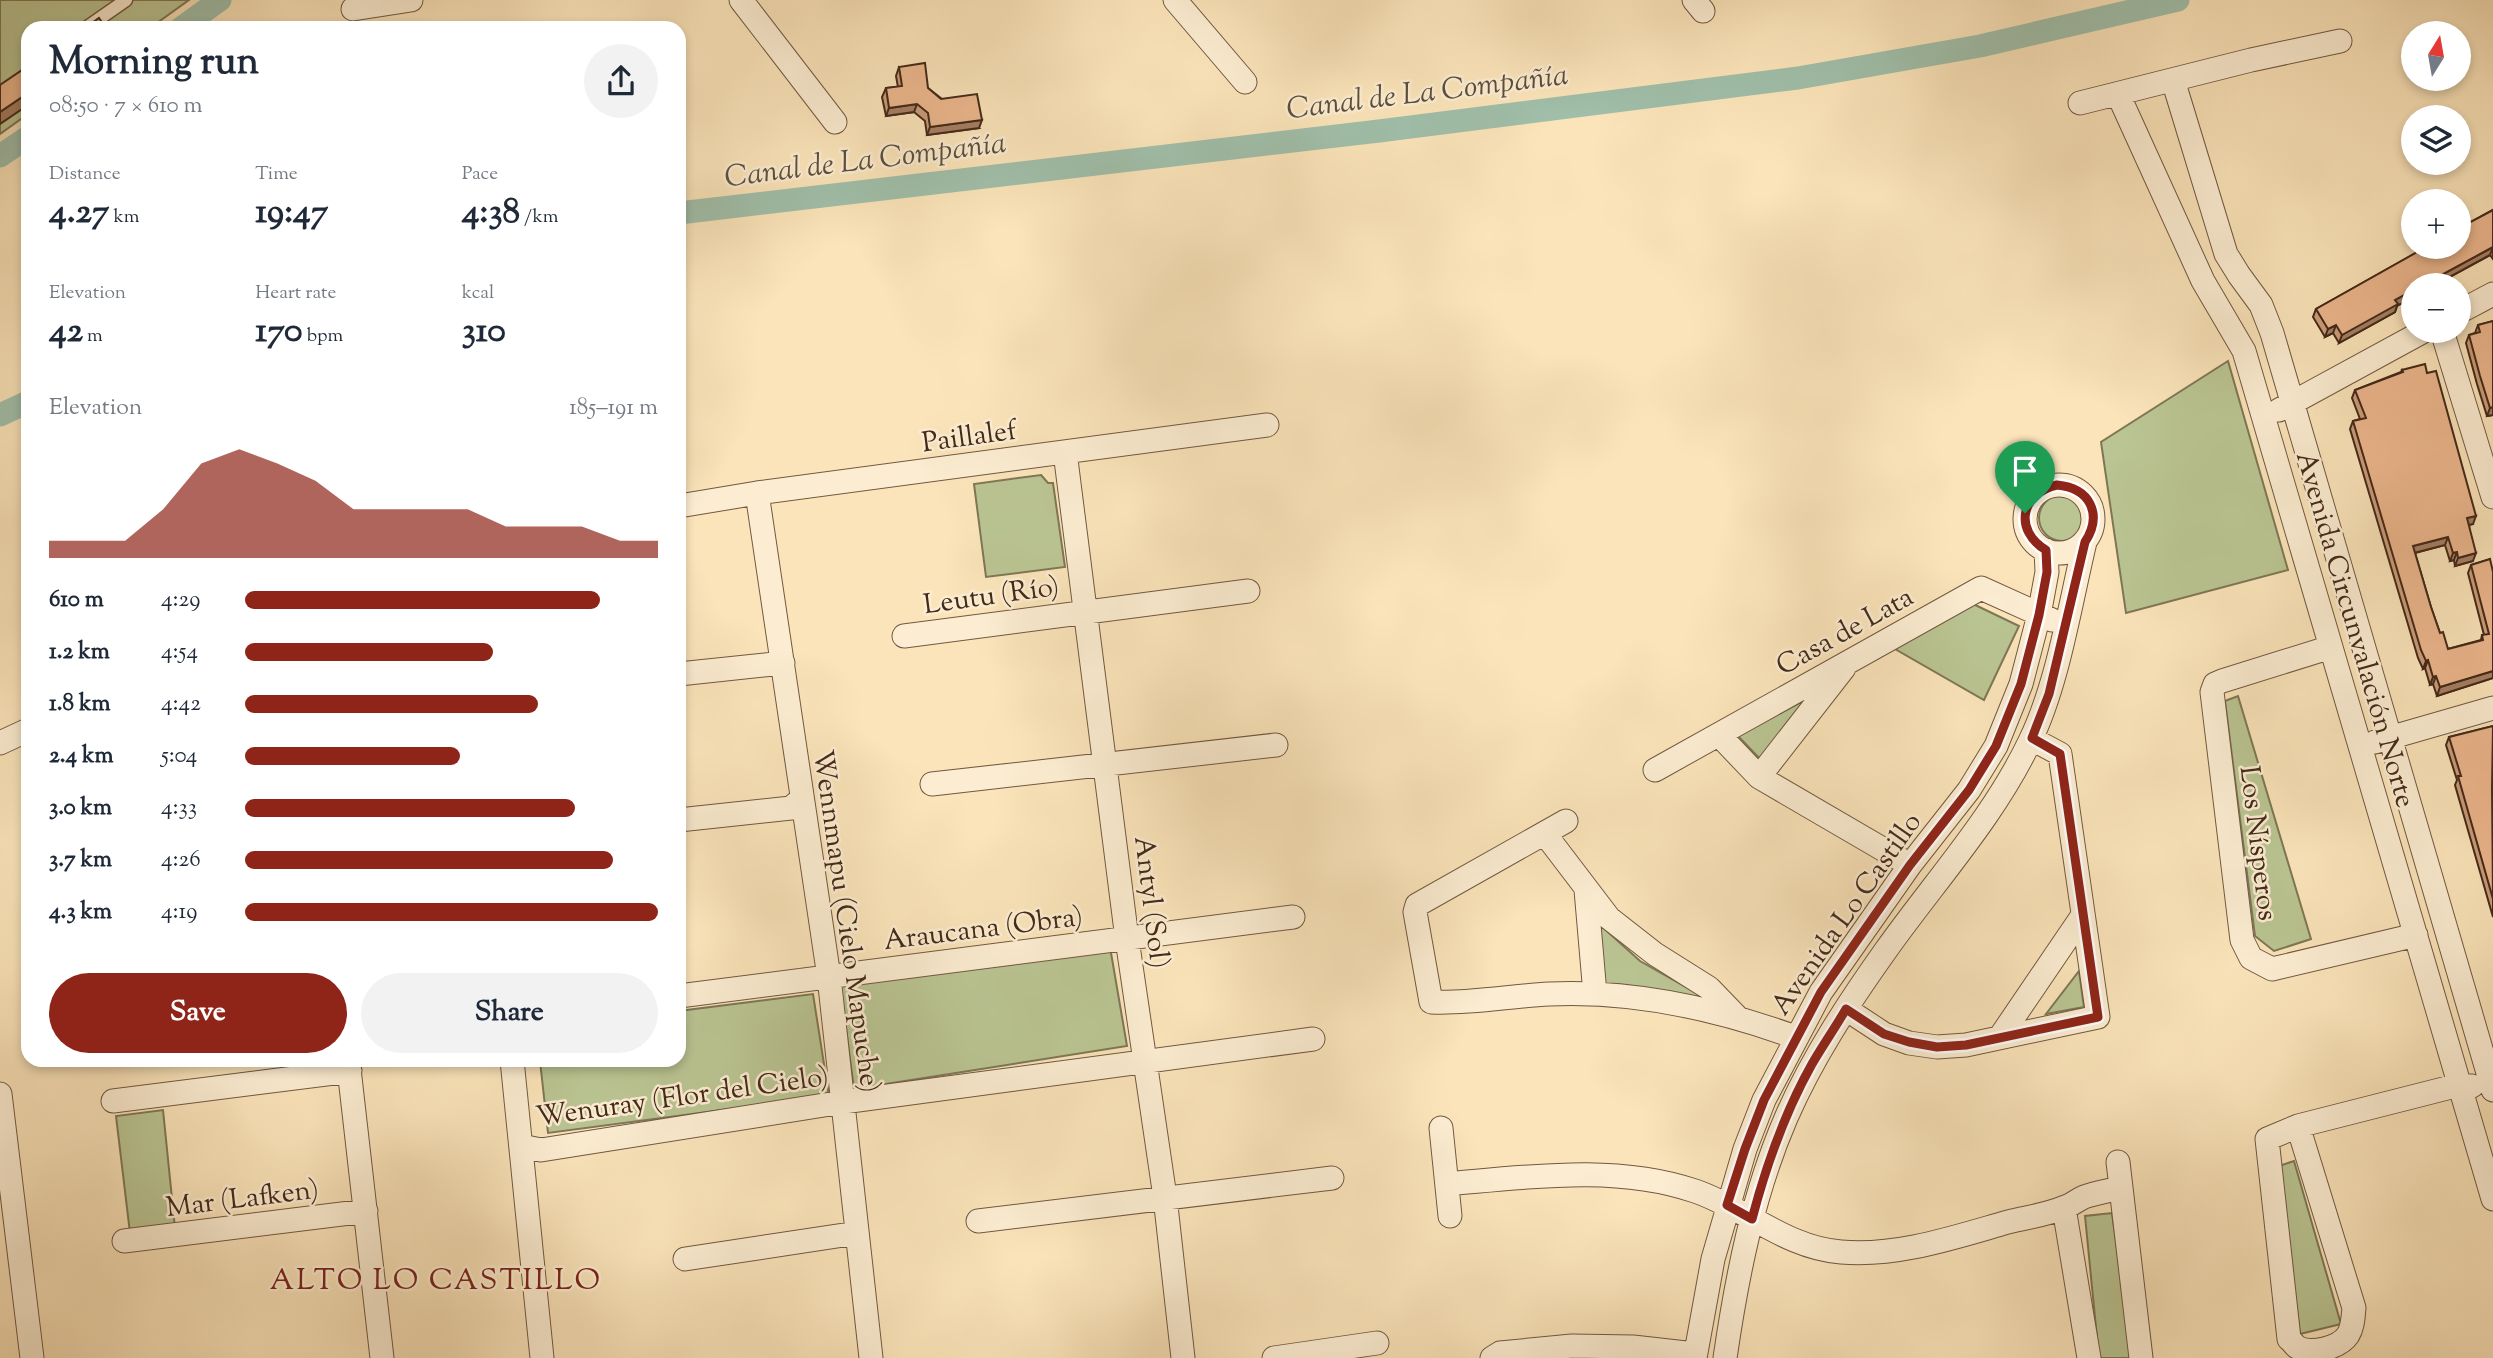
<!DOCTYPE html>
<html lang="en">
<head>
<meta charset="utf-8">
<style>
  body { margin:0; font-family:"Sorts Mill Goudy",serif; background:#f2f2f3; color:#1f2937; height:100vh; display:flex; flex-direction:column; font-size:26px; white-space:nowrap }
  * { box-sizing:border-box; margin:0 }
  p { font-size:23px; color:#747a83 }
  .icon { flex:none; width:38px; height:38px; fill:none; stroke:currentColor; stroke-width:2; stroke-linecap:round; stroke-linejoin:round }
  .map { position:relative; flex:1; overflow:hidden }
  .sheet { position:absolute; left:21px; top:21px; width:665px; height:1046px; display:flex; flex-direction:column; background:#fff; border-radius:21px; box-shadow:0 4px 10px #0003 }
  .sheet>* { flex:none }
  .needle { width:46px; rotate:11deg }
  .tools { position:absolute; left:2401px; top:21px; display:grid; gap:14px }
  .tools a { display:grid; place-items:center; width:70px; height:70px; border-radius:50%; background:#fff; box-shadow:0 4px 10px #0003; font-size:35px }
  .pin { position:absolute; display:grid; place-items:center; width:60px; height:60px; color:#fff; margin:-72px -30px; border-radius:50% 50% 50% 0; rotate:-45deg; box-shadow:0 0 7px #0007 }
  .pin .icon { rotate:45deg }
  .round { display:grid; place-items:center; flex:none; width:74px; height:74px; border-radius:37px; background:#f2f2f3 }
  .head { display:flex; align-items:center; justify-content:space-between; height:119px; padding:0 28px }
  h1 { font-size:38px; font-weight:700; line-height:52px }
  .metrics { display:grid; grid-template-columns:repeat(3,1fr); gap:10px; height:119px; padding:7px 28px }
  .metrics div { display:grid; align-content:center }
  .metrics b { font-size:35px; font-weight:700 }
  .metrics small { font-size:19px; font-weight:400 }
  .metrics p { font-size:19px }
  .chart { height:196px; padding:14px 28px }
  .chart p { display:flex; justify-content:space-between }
  .chart svg { width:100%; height:126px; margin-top:7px; fill:#8f2418; opacity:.7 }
  .cta { display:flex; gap:14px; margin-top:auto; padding:14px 28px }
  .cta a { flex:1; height:80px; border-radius:42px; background:#8f2418; color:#fff; font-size:28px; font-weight:700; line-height:80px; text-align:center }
  .cta a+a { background:#f2f2f3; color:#1f2937 }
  ul { padding:0 28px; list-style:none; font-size:23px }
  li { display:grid; grid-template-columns:112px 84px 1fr; align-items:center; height:52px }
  li i { height:18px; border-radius:9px; background:#8f2418 }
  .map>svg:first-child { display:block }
  .green { fill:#bac593; stroke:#7e7756; stroke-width:2 }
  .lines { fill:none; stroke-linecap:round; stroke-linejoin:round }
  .canal { stroke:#a0bfaa; stroke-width:23 }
  .lane-casing { stroke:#715841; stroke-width:15 }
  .street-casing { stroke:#715841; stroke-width:25 }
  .lane { stroke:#fcedd2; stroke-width:12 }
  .street { stroke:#fcedd2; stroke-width:23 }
  .wall { fill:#cb9d79; stroke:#432919; stroke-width:2 }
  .shaded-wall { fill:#a57f63; stroke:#432919; stroke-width:2 }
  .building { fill:#ecb68d; stroke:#432919; stroke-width:2 }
  .route-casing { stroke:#fff; stroke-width:14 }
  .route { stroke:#8f2418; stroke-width:9 }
  .labels { text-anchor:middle; stroke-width:5; stroke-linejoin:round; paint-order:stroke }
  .street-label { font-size:28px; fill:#432919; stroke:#fcedd2 }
  .water-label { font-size:30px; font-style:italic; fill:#5a4e3d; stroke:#fcedd2 }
  .neighbourhood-label { font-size:30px; letter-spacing:2px; fill:#7a1f14; stroke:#fcedd2 }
</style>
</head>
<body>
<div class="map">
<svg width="2493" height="1358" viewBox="0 0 2493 1358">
  <rect width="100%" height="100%" fill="#fbe4ba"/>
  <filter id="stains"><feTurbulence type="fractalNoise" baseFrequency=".00286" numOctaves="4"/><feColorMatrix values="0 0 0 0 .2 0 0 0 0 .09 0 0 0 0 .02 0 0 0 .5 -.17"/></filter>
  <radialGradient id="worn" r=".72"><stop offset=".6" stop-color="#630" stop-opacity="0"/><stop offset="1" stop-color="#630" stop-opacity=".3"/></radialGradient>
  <path class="green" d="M0,0H189L150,28H28V114L0,134Z
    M2228,361L2288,570L2126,613L2101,442Z
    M1041,475L1048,483H1053L1065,567L986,577L974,484Z
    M2039 518a23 23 0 1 1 46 0a23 23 0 1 1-46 0Z
    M1969,602L2019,626L1984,700L1895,649Z
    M1814,695L1762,761L1738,736Z
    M2238,696L2311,939L2274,951L2255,936L2225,701Z
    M1599,924L1640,961L1705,998L1604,985Z
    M1110,947L1127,1046L854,1089L840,983Z
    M2079,971L2084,1007L2046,1014Z
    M813,994L829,1096L548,1133L540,1061L679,1060V1011Z
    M163,1110L175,1228L130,1233L116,1116Z
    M2294,1161L2341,1324L2300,1334L2279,1166Z
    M2112,1213L2132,1358H2099L2085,1216Z"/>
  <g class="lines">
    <path class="canal" d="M181,28L220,0
      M0,156L28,137
      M679,213L1379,131L1798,78L1980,46L2178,0
      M0,415L28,402"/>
    <defs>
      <path id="lane" d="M86,28L126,0"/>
      <path id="street" d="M741,0L835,122
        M1175,0L1245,82
        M1694,0L1703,11
        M353,9L411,0
        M2173,80L2226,254L2239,275L2261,305L2272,333L2493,1090
        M2118,94L2203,281L2244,351L2493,1199
        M2080,103L2251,60L2340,41
        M2459,312L2493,294
        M2442,331L2493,497
        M2279,410L2424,331
        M1065,452L1127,939L1165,1197L1183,1358
        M2025 519a34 34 0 1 1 68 0a34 34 0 1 1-68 0Z
        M757,493L829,977L871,1358
        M679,506L757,493L1267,425
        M904,636L1248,591
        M2331,647L2222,681L2215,684L2212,692L2242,940L2251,958L2272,969L2416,935
        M679,674L783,663
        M1719,735L1759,777L1910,865
        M2375,742L2493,708
        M0,743L28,730
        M1655,770L1981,588L2052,620
        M1759,777L1844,668
        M932,784L1276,745
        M679,820L791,808L801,799
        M1566,821L1417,905L1415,912L1431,1002C1469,1004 1510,996 1549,994C1634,990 1715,1008 1795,1037
        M1545,834L1609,918L1655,954L1709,988L1737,1017
        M1586,890L1595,994
        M679,996L1293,917
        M1846,1009L1884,1034L1909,1043L1937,1047L1966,1045L2098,1017L2060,754L2032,739
        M2000,1037L2083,915
        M348,1060L382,1358
        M512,1060L542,1358
        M0,1094L32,1358
        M113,1101L350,1071
        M2298,1126L2354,1308C2353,1317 2353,1327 2348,1335C2339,1348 2311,1355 2297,1347C2294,1345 2292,1341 2289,1339L2267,1139L2298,1126L2459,1085L2472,1086
        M1441,1128L1450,1216
        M521,1146L541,1150L843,1102L1313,1039
        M2118,1162L2141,1358
        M1447,1184C1528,1177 1616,1164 1695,1191C1745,1208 1786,1248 1841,1252C1897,1257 1955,1237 2008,1222C2027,1217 2047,1215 2065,1207C2072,1205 2077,1200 2084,1197C2095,1193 2108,1191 2120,1188
        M2064,1208L2089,1358
        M978,1221L1332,1178
        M124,1241L366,1211
        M685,1259L857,1233
        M1274,1358L1377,1343
        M1492,1358L1500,1353L1572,1346L1633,1347L1695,1354
        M1695,1358L1713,1259L1745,1149L1764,1100L1821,992L1910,865L1969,790L1996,746L2021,684L2039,615L2047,572L2046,550
        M1725,1358C1737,1276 1753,1194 1786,1118C1812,1058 1849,1002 1886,950C1935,881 1994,817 2030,741C2058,684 2070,604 2085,542"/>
    </defs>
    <use href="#lane" class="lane-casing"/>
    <use href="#street" class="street-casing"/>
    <use href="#lane" class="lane"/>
    <use href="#street" class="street"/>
  </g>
  <path class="wall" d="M899,67L928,88L979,128L927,135L925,121L914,112L886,116L882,97L886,88L898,87L896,76Z
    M2493,210V259L2490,255L2435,285H2413V297L2397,306L2395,312L2339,343L2333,333L2325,337L2313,317L2316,309Z
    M2493,321V415L2487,416L2477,384L2466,343L2469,335L2475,333L2478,325Z
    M2402,370L2473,524L2469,525L2473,561L2455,566L2454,560L2450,561L2445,545L2415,553L2431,607L2440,633L2448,649L2481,640L2482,635H2484L2468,573L2471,565L2490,559L2493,678L2437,696L2433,684L2430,685L2425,668L2423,669L2418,658L2350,429L2353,421L2360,419L2352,398L2355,390L2401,372Z
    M2493,726V917L2455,785L2457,780L2446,745L2449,737Z"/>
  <path class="shaded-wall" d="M28,93V105L0,124V112Z
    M917,104L914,112L886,116L889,108Z
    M982,120L979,128L927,135L930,127Z
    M2493,247L2490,255L2435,285H2423Z
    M2413,290V297L2397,306L2395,312L2339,343L2342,335L2395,300Z
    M2336,325L2333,333L2325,337L2328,329Z
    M2493,407V415L2487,416L2490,408Z
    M2476,516L2473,524L2464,526L2467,518Z
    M2448,537L2445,545L2410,554L2413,546Z
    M2457,552L2454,560L2450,561L2453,553Z
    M2476,553L2473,561L2455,566L2458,558Z
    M2428,660L2425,668L2423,669L2426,661Z
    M2493,671V678L2437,696L2440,687Z
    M2436,676L2433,684L2430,685L2433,677Z"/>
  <path class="building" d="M99,18L106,28H85Z
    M925,63L928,88L941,99L977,94L982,120L930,127L928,113L917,104L889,108L886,88L902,86L899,67Z
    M28,66V93L0,112V85Z
    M2493,210V247L2423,285H2413V290L2395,300L2398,304L2342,335L2336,325L2328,329L2316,309L2426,247H2459V228Z
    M2493,321V407L2490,408L2480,376L2469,335L2480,332L2478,325Z
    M2425,364L2427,373L2436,371L2476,516L2467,518L2476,553L2458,558L2457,552L2453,553L2448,537L2413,546L2431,607L2440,633L2443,632L2448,649L2483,640L2482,635L2489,634L2471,565L2490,559L2493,572V671L2440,687L2436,676L2433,677L2428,660L2426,661L2421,650L2353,421L2366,418L2355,390L2403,372L2402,370Z
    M2493,726L2492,787L2493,899L2458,776H2461L2449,737Z"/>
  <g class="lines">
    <defs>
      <path id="route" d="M2057,485C2090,488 2103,514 2085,542L2049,694L2032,738L2060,754L2098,1017L1966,1045L1937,1047L1909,1042L1884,1034L1846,1009C1835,1028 1823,1045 1812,1064C1785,1112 1766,1166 1752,1219L1727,1205L1745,1149L1764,1100L1821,992L1910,865L1969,790L1996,746L2021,684L2039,615L2047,572L2046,550C2013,530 2021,493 2057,485Z"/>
    </defs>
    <use href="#route" class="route-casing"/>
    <use href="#route" class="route"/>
  </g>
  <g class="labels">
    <g class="street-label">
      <text transform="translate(969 435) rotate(-8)" y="10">Paillalef</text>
      <text transform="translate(991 594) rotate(-8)" y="10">Leutu (Río)</text>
      <text transform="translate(2357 629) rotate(74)" y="10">Avenida Circunvalación Norte</text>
      <text transform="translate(1844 630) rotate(-29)" y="10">Casa de Lata</text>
      <text transform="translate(2260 843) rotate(83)" y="10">Los Nísperos</text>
      <text transform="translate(1153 902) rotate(83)" y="10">Antyl (Sol)</text>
      <text transform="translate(1845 913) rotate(-55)" y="10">Avenida Lo Castillo</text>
      <text transform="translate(848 921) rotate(82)" y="10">Wennmapu (Cielo Mapuche)</text>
      <text transform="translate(983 927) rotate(-7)" y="10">Araucana (Obra)</text>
      <text transform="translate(682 1095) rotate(-8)" y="10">Wenuray (Flor del Cielo)</text>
      <text transform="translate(242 1197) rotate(-7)" y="10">Mar (Lafken)</text>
    </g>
    <g class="water-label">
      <text transform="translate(1427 91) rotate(-7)" y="10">Canal de La Compañía</text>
      <text transform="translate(865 159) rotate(-7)" y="10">Canal de La Compañía</text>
    </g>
    <g class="neighbourhood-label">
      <text x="436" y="1289">ALTO LO CASTILLO</text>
    </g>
  </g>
  <rect width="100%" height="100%" filter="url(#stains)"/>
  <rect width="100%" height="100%" fill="url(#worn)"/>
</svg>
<div class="tools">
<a><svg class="needle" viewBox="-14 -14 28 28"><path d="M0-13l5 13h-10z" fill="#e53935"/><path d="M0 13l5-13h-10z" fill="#747a83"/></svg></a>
<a><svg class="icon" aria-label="layers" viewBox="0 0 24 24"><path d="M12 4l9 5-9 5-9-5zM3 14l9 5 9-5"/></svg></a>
<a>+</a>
<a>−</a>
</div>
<div class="pin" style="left:2025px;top:513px;background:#1e9e55"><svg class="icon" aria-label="arrive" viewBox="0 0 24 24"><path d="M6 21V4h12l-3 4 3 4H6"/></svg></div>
<section class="sheet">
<div class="head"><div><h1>Morning run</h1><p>08:50 · 7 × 610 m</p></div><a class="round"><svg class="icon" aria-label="share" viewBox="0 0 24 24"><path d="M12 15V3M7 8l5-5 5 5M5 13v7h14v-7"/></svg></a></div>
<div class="metrics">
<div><p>Distance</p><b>4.27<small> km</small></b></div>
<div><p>Time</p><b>19:47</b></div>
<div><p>Pace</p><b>4:38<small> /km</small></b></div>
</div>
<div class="metrics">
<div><p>Elevation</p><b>42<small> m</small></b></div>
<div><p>Heart rate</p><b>170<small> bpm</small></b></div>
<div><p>kcal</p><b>310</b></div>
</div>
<div class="chart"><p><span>Elevation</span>185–191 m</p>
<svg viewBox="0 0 160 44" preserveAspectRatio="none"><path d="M0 44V38L10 38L20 38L30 27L40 11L50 6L60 11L70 17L80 27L90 27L100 27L110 27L120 33L130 33L140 33L150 38L160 38V44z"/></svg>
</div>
<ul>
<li><b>610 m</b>4:29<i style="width:86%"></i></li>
<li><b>1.2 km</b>4:54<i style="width:60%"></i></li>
<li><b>1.8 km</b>4:42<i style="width:71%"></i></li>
<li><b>2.4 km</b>5:04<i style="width:52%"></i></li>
<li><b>3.0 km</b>4:33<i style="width:80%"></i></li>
<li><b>3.7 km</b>4:26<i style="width:89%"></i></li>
<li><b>4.3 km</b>4:19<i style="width:100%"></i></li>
</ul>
<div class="cta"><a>Save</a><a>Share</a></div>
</section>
</div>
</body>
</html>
